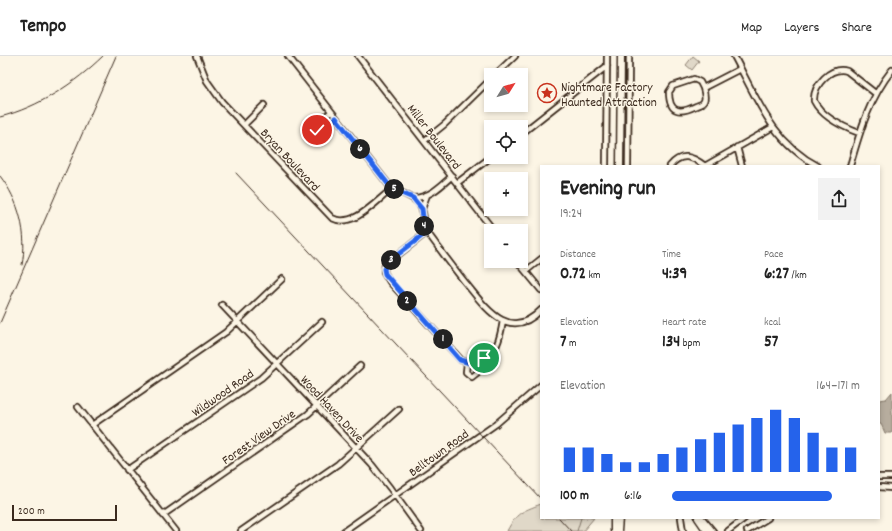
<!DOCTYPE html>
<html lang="en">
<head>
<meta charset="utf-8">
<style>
  body { margin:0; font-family:Dekko,sans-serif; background:#f2f2f2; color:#222; height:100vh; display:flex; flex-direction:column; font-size:15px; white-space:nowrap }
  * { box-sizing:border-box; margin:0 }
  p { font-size:13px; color:#767676 }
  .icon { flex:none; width:22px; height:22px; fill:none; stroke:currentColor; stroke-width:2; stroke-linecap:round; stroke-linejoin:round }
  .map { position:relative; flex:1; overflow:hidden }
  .side { position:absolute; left:540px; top:109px; width:340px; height:354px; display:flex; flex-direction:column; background:#fff; border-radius:0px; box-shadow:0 2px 6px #0003 }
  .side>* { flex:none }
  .needle { width:26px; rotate:53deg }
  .fabs { position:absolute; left:484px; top:12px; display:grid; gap:8px }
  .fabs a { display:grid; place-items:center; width:44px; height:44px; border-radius:0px; background:#fff; box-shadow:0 2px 6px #0003; font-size:20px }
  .scale { position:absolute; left:12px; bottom:10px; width:105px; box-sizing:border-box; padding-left:4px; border:2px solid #3b2a1e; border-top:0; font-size:11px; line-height:14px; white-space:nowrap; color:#3b2a1e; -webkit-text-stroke:3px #fcf5e5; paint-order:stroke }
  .pin { position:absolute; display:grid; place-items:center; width:34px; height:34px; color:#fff; margin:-17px; border:2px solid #fff; border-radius:50%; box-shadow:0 1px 4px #0007 }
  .km { position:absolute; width:20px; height:20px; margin:-10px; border-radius:50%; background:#222; color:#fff; font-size:11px; line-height:20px; text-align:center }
  .round { display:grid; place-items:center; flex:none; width:42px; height:42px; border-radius:0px; background:#f2f2f2 }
  .overview { display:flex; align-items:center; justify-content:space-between; height:68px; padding:0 20px }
  h1 { font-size:22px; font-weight:800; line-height:30px }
  .stats { display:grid; grid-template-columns:repeat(3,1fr); gap:6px; height:68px; padding:4px 20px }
  .stats div { display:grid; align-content:center }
  .stats b { font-size:17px; font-weight:800 }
  .stats small { font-size:11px; font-weight:400 }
  .stats p { font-size:11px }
  .chart { height:112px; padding:8px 20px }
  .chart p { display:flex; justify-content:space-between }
  .chart svg { width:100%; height:72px; margin-top:4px; stroke:#2563eb; stroke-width:6 }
  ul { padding:0 20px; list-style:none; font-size:13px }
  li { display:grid; grid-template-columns:64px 48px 1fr; align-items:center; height:30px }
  li i { height:10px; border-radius:5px; background:#2563eb }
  header { display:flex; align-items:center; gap:24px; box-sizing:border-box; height:56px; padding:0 20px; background:#fff; border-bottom:1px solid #e0e0e0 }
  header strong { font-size:19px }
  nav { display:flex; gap:22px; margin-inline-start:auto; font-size:14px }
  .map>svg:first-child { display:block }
  .green { fill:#e0d8c8; stroke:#8e8173 }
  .water { fill:#b7ad9e; stroke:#85796b }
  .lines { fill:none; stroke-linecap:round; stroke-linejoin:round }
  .stream { stroke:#85796b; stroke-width:1 }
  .minor-casing { stroke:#3b2a1e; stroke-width:8 }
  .major-casing { stroke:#3b2a1e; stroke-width:9 }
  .minor { stroke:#fcf5e5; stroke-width:4.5 }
  .major { stroke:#fcf5e5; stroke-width:6 }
  .rail { stroke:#3b2a1e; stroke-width:1 }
  .route-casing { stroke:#fff; stroke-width:8 }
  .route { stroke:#2563eb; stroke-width:5 }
  .labels { text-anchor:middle; stroke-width:3; stroke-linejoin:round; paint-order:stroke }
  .poi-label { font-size:13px; fill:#3b2a1e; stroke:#fcf5e5; text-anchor:start }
  .street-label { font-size:13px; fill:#3b2a1e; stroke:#fcf5e5 }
</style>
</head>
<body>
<header>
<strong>Tempo</strong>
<nav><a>Map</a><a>Layers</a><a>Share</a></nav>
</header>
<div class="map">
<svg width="892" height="475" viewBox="0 0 892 475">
  <rect width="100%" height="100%" fill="#fcf5e5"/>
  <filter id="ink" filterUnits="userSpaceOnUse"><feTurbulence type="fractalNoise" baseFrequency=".025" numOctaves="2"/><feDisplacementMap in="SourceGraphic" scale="8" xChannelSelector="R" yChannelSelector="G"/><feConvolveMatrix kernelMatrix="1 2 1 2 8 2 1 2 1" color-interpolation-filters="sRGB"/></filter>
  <g filter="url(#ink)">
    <path class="green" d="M693,0L699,5L692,14L686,9Z
      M541,448V462H594L583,475H507C517,456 521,456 541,448Z"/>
    <path class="water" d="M892,336V377H885L881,368H879V344L886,343Z"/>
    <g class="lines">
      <path class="stream" d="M577,475L581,462"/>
      <defs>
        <path id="minor" d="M197,0L207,25L222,46L332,162C353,173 376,145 392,133
          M288,0L392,133C404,138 420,142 423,157C424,166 425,172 430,180C441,195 452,210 464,225C484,249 508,288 541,254
          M358,0L494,175
          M734,0C757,43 773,87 818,110
          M495,19L515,0
          M703,32C704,36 706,41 704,45C703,48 699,49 696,50C680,58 669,57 669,36L673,30L694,23L700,26L703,32L740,13
          M331,56L317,67L316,73H322L336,62
          M244,69L264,49
          M859,77C843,71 822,61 814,45C813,29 831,10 847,15L875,37
          M521,78L607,10
          M424,85L445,68L491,23
          M737,91L742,110
          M606,110L607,0
          M628,110L629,0
          M670,110C681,96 692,100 705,110
          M705,110L773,71
          M850,110C860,75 869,43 892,14
          M457,127L491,101
          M413,142C429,142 441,130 452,120
          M422,153L427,139
          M427,176L385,209L384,216L390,226L461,304C467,307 472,308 479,305C497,298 500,283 503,265
          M517,205L541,234
          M526,215L541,203
          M222,249L372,409L390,432L421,475
          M467,307L466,316L472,321L477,317L484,302
          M78,351L176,475
          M92,369L226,276L282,223
          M127,414L261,322L322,266
          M879,421H892
          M879,431L892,432
          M163,459L308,358L360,310
          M681,462L683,475
          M702,462L713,475
          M241,475L338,408L399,353
          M344,475L496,368L541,329
          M728,475L745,462
          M747,475L768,462"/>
        <path id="major" d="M620,110L621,0
          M698,462L707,475
          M614,475V462
          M618,475L619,462"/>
      </defs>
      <use href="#minor" class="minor-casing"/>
      <use href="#major" class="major-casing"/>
      <use href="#minor" class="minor"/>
      <use href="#major" class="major"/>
      <path class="rail" d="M0,61C39,51 74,28 103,0
        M236,117L541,443
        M0,120C19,144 28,178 22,209
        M0,267L116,0
        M559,462L571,475"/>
    </g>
  </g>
  <g class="lines" filter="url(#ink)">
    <defs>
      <path id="route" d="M317,74L322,73L336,62L392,133L413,142L417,147L422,153L424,170L427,176L388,206L384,213L385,218L460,304L470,307L484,302"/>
    </defs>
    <use href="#route" class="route-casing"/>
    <use href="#route" class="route"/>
  </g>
  <defs>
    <symbol id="sight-ring" viewBox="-11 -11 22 22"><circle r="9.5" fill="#fcf5e5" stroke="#c8321e" stroke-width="1.5"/><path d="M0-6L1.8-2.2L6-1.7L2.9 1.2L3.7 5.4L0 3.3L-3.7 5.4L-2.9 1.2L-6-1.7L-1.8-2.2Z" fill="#c8321e"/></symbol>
  </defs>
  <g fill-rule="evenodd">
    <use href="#sight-ring" x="536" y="26" width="22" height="22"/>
  </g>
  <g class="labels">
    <g class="poi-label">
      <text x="561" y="35">Nightmare Factory<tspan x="561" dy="15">Haunted Attraction</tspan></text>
    </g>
    <g class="street-label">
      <text transform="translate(435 80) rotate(52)" y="5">Miller Boulevard</text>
      <text transform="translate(291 103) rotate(47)" y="5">Bryan Boulevard</text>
      <text transform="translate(222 336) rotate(-35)" y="5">Wildwood Road</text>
      <text transform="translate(333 352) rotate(47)" y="5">Wood Haven Drive</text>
      <text transform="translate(258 380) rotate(-35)" y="5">Forest View Drive</text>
      <text transform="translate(438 396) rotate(-36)" y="5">Belltown Road</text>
    </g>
  </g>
</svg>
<div class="fabs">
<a><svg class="needle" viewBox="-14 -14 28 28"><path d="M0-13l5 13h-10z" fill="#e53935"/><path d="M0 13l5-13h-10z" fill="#767676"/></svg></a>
<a><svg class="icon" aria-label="locate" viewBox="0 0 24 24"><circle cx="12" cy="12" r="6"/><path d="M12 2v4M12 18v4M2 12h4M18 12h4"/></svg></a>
<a>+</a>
<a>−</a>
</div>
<div class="scale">200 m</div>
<div class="pin" style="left:484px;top:302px;background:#1e9e55"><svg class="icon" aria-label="arrive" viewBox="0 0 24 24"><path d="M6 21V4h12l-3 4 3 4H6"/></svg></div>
<div class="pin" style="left:317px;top:74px;background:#d93025"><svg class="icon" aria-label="check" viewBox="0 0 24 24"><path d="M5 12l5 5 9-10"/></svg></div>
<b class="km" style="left:443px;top:283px">1</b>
<b class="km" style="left:407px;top:245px">2</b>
<b class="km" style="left:391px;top:204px">3</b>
<b class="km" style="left:424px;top:170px">4</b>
<b class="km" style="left:394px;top:133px">5</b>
<b class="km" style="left:360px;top:93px">6</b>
<section class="side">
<div class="overview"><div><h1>Evening run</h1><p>19:24</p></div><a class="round"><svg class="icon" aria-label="share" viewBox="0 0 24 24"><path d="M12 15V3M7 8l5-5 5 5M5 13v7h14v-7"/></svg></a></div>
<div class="stats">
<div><p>Distance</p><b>0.72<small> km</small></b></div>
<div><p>Time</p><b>4:39</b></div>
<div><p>Pace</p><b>6:27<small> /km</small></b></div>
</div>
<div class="stats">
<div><p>Elevation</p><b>7<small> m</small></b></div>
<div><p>Heart rate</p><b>134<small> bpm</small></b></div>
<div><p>kcal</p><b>57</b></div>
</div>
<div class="chart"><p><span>Elevation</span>164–171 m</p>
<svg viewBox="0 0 160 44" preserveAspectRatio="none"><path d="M5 44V29M15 44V29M25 44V33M35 44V38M45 44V38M55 44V33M65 44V29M75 44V24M85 44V20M95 44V15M105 44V11M115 44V6M125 44V11M135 44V20M145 44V29M155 44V29"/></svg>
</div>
<ul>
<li><b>100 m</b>6:16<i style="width:85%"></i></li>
</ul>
</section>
</div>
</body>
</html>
